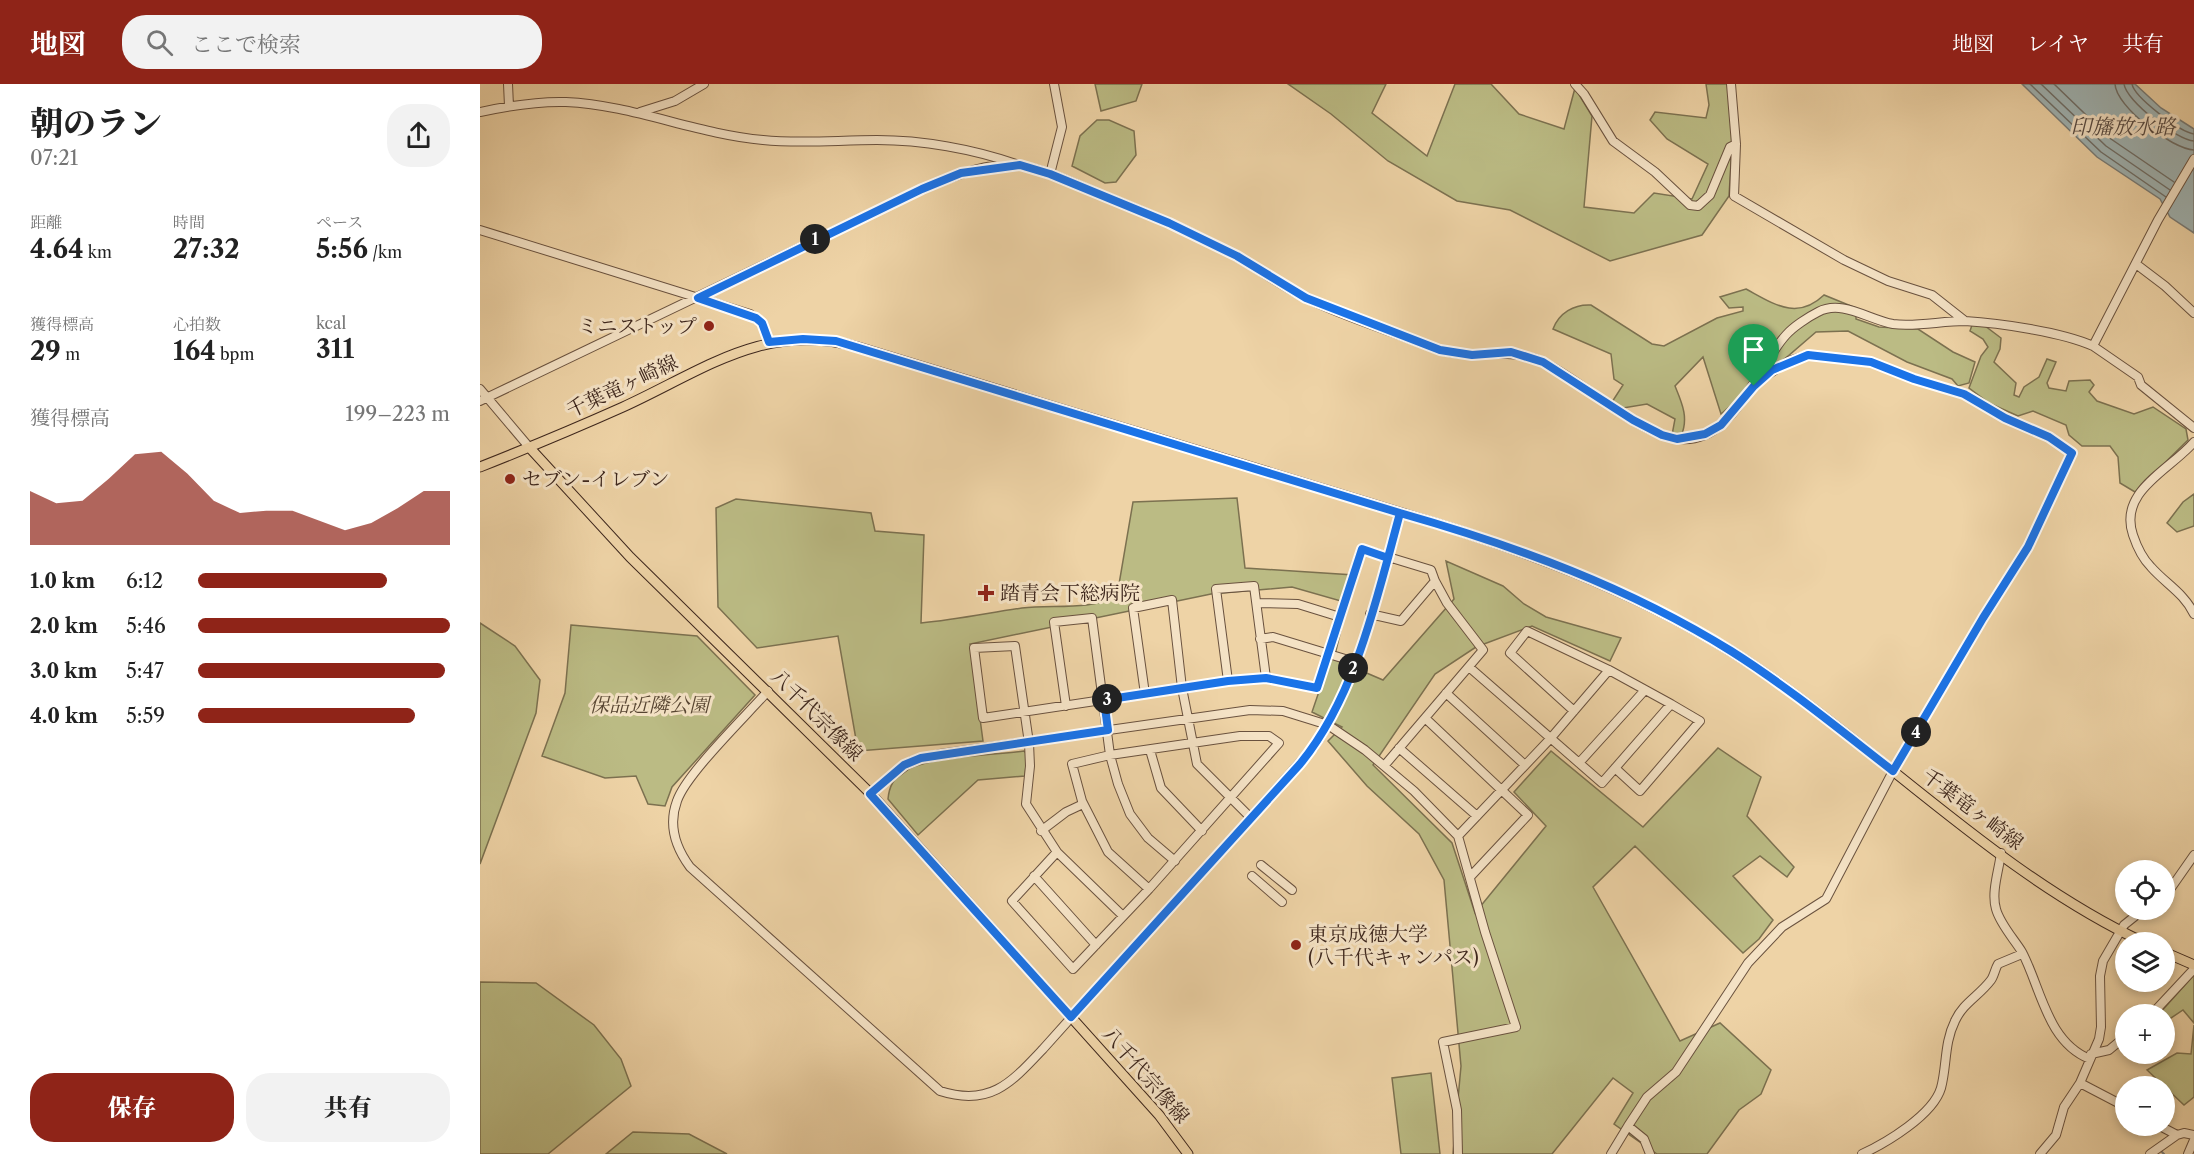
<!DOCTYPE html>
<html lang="ja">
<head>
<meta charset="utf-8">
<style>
  body { margin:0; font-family:"Libre Caslon Text","Noto Serif JP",serif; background:#f2f2f2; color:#222; height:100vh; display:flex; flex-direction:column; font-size:22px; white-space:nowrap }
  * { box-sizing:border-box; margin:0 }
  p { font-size:20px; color:#767676 }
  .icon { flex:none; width:33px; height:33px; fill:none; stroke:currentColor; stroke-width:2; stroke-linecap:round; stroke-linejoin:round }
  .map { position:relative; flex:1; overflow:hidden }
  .details { display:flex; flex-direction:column; background:#fff; width:480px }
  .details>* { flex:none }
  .controls { position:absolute; left:1635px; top:776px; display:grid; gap:12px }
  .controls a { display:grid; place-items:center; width:60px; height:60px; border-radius:50%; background:#fff; box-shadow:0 3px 9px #0003; font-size:30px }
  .pin { position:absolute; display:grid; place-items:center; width:51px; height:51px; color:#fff; margin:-62px -26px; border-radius:50% 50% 50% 0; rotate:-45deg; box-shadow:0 0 6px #0007 }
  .pin .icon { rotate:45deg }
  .km { position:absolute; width:30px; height:30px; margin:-15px; border-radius:50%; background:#222; color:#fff; font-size:16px; line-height:30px; text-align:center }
  .round { display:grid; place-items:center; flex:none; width:63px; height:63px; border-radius:24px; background:#f2f2f2 }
  .overview { display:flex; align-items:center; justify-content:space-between; height:102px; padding:0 30px }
  h1 { font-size:33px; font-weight:800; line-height:45px }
  .figures { display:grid; grid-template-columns:repeat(3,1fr); gap:9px; height:102px; padding:6px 30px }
  .figures div { display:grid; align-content:center }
  .figures b { font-size:26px; font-weight:800 }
  .figures small { font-size:16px; font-weight:400 }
  .figures p { font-size:16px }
  .chart { height:168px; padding:12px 30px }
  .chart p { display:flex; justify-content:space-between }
  .chart svg { width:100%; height:108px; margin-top:6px; fill:#8f2418; opacity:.7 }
  .primary-button { display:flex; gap:12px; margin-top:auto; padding:12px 30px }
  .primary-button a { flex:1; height:69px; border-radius:24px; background:#8f2418; color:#fff; font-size:24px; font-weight:800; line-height:69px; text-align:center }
  .primary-button a+a { background:#f2f2f2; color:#222 }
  ul { padding:0 30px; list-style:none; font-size:20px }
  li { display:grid; grid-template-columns:96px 72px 1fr; align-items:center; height:45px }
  li i { height:15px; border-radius:8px; background:#8f2418 }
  header { display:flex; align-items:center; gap:36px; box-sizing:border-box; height:84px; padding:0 30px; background:#8f2418; color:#fff }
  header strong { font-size:28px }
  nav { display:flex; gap:33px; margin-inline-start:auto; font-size:21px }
  .search { width:420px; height:54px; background:#f2f2f2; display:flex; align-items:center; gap:15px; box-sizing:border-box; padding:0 21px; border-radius:24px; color:#767676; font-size:22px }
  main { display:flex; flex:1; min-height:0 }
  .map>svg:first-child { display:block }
  .green { fill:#bbbb84; stroke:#7c7150; stroke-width:1.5 }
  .water { fill:#9fb4b4; stroke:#787c78; stroke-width:1.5 }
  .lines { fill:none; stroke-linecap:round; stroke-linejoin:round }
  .shore { stroke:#6e6e68; stroke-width:1.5 }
  .stream { stroke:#787c78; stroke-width:2 }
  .minor-casing { stroke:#6a523f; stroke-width:10 }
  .major-casing { stroke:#3e271d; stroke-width:11 }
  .minor { stroke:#f4e2c5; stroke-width:8 }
  .major { stroke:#eed3a6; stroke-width:9 }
  .route-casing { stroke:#fff; stroke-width:12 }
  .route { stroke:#1a73e8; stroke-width:8 }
  .poi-dot { fill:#8f2418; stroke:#f4e2c5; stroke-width:2 }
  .labels { text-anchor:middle; stroke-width:6; stroke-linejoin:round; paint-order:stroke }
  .poi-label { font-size:20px; fill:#3e271d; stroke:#f4e2c5; text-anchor:start }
  .street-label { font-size:20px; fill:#3e271d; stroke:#f4e2c5 }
  .park-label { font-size:20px; font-style:italic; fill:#574532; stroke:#f4e2c5 }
  .water-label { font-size:21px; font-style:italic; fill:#564a43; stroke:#f4e2c5 }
</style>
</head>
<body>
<header>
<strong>地図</strong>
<div class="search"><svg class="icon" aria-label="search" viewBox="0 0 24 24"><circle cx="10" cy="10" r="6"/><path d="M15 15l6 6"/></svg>ここで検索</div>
<nav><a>地図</a><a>レイヤ</a><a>共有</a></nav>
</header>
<main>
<section class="details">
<div class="overview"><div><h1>朝のラン</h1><p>07:21</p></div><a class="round"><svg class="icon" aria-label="share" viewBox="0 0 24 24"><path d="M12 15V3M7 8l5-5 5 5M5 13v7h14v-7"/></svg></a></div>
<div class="figures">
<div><p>距離</p><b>4.64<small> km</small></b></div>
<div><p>時間</p><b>27:32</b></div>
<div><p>ペース</p><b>5:56<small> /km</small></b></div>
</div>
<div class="figures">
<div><p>獲得標高</p><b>29<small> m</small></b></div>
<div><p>心拍数</p><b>164<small> bpm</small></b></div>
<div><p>kcal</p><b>311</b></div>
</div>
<div class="chart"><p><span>獲得標高</span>199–223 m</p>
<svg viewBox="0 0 160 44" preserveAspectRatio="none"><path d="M0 44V22L10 27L20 26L30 17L40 7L50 6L60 15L70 26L80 31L90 30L100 30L110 34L120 38L130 35L140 29L150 22L160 22V44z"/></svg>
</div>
<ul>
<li><b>1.0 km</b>6:12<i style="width:75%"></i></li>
<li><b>2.0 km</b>5:46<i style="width:100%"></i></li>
<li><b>3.0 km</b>5:47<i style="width:98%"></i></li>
<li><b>4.0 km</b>5:59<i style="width:86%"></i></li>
</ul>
<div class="primary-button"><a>保存</a><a>共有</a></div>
</section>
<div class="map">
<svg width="1714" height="1070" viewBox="0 0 1714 1070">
  <rect width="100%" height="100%" fill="#eed3a6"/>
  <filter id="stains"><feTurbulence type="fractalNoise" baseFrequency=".00333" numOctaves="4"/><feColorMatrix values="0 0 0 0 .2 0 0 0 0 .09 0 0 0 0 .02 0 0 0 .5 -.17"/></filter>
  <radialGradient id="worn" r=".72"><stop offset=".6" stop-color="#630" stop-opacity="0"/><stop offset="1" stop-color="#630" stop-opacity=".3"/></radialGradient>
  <path class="green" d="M615,0H662L656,17L621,27Z
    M808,0H906L892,29L947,72L975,0H1011L1039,30L1084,45L1095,4L1112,32L1104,123L1154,129L1174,109L1212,115L1228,80L1187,55L1170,36L1175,28L1226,34L1229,21L1226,0H1248L1253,45L1249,112L1222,151L1130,177L1030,126L977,117L908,77L851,30Z
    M617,36H629L654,47L656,71L636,98L625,99L592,82L600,52Z
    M1266,205C1294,220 1317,237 1344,211L1376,224V235L1399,243L1438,245L1473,268L1495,278L1489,299L1478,302L1472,295L1427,278L1368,247L1336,248L1241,330L1223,273L1195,302C1202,319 1209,334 1201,352L1192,351L1195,335L1167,320L1143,324L1132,318L1143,301L1134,295L1131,270L1073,245C1079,229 1094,220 1111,221L1172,260L1184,262L1237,234L1263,227V223L1249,224L1240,213Z
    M1492,241L1505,242L1521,254L1520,265L1514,278L1536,299L1534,311L1539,313L1544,303L1559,293L1567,275L1576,278L1567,299L1569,304L1586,307L1589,297L1610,296L1614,301L1609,308L1617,317L1654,330L1673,323L1706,345L1708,356L1655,408L1640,399L1638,373L1630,362H1602L1589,351L1586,341L1553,327L1538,332L1509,319L1489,304L1501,272L1508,263L1503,255L1490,247Z
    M1714,410V442L1697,448L1687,439L1703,418Z
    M757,414L765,484L874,491L854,575L903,596L974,515L966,477L1023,502L1044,520L1066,533L1141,554L1130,577L1052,542L996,563L955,590L893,681L972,759L995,829L1066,742L1034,708L1071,667L1163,743L1238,664L1281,693L1267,732L1314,783L1307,793L1280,772L1253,792L1293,836L1279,855L1263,869L1155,762L1113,803L1200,957L1240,939L1291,986L1281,1010L1259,1026L1227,1070H1177L1134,1040L1153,1009L1133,994L1072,1070H973L981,982L964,796L939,750L887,702L848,657L862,643L832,628L848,581L861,517L812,503L731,510L490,560L503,657L378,667L358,552L277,564L238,523L236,424L256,415L391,429L395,447L444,451L441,539C475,536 508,529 542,524C572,520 609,527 637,512L653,418Z
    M0,539L35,562L60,596L56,629L0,780Z
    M91,541L217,552L275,611L192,703L185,722L168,720L156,692L125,694L62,672L85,609Z
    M544,667L547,670L545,692L498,696L438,751L408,715C409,704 413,694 423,688C447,672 513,671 544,667Z
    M1714,891V939L1703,926L1685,938L1684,930H1679Z
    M0,898L56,899L114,941L141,975L151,1002L68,1070H0Z
    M1714,941V1013L1704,1021L1667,986L1697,969L1711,970Z
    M951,989L960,1070H921L912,994Z
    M153,1048L209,1050L247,1070H126Z"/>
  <path class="water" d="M1542,0H1655L1681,24L1714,45V149L1690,133L1680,115L1617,73Z"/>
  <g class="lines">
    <path class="shore" d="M1550,0L1621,68L1686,113
      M1561,0L1626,62L1690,106
      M1574,0L1631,55L1694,98
      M1635,0C1636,23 1692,65 1714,66
      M1644,0C1646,17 1697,56 1714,57
      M1652,0C1654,13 1700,48 1714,50"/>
    <path class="stream" d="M1681,1067L1684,1070"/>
    <defs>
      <path id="minor" d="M28,0L29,22
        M1095,0L1104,10L1133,57L1175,88L1210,121L1218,122L1230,111L1250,63L1256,60
        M1251,0L1256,60L1254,112L1364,176L1408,197L1452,211L1485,237
        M0,28C28,22 57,17 86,18C153,21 216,50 283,56C321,60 358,56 397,56C442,56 493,65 536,80
        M160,28L195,17L224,0
        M570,90L582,43L574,0
        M0,146L270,230L282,239L289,258
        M1656,180L1685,202L1714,229
        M1613,262L1658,293L1661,301L1714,344
        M0,305L49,363
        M0,317L442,105C472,93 510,76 543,82C568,87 593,99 617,109C665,128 714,148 759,174C782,187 803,203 826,214C867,234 912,247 954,264C991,278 1028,261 1063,278C1105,299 1140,336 1186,352C1250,373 1274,286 1306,251C1313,243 1328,233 1338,228C1362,215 1389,236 1413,240C1436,243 1461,237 1485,237C1519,239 1582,248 1613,262L1678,136L1714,75
        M1714,358C1690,386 1638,407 1653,451C1657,463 1662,474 1671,483C1686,500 1704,509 1714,530
        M777,519L818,520L860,533
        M780,555L793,553L875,578
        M989,583L1122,699L1191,620L1220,637L1160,707L1135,684
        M748,597L736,505L774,502L786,594
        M288,607C266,632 206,690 197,717C188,741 196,764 210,783L460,1007C510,1023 531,999 563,965L833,664C878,600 899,504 920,429
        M966,609L1045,681
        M665,610L653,524L692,516L702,604L717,680L771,734
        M586,622L574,538L612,534L630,671L638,700L650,730L668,754L695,777
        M1094,627L1030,569L1047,547L1129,586L1191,620
        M945,634L1048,731L990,793
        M760,652H789L799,659L669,805L628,768L602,717L592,680L630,671Z
        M919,664L997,732
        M670,666L681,704L722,747
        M1099,679L1165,606
        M904,682L1003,566L967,519L955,497
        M390,709L432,677L460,670L770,626L803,627L848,641L885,666L934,707L978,752L1005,848L1036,943L963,958L977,1026L978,1070
        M561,747L586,728L603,720
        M978,752L1070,655L1129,586
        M577,768L643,832
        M1521,769C1519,786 1511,808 1516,825C1520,840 1534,855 1542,868C1561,904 1567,958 1610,975
        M781,781L812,806
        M554,792L616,861
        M772,792L802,818
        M669,805L593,885L532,817L577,768L546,720L550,682L549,659L535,562L494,564L503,634L748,597L786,594L837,604L882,465L951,486L955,497L921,537L890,530
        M1684,814L1714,771
        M1672,930L1714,885
        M1611,970L1629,966L1646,952
        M1600,999L1646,1023
        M1148,1042L1167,1013L1196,988L1268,879L1302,843L1346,815L1413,687L1503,534L1548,463L1592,369L1569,353L1525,334L1484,310L1434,295L1391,278L1328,271L1309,277L1281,295
        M1697,1051L1704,1049L1714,1051
        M1131,1070L1148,1042L1164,1055L1170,1070
        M1382,1070C1406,1059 1453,1031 1461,1004C1467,982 1464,959 1475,937C1483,919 1499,912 1511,896C1514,892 1515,885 1518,880L1542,870
        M1560,1070L1576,1051L1584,1023L1600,999L1619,955L1621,943L1620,892L1623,877L1644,841L1664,825
        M1670,1070L1697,1051L1678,1041
        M1708,1070L1714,1056"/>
      <path id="major" d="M49,363L150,473L390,709L679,1031L708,1070
        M0,383C48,364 96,344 143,323C224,286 285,237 378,263L971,444C1082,480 1189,523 1286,590C1412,677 1523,792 1663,858
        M1684,868L1714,881"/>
    </defs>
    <use href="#minor" class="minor-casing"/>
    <use href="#major" class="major-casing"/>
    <use href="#minor" class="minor"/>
    <use href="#major" class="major"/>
  </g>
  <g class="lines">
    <defs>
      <path id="route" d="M1274,302L1241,341L1225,350L1197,355L1182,351L1153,336L1063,278L1031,268L992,271L960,266L826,214L757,172L689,139L570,90L540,81L481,89L442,105L218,214L276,234L282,239L289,258L323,255L356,257L920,429C897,513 876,612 820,680L591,933L390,710L424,681L441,674L628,646L624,616L748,597L786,594L837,604L882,465L908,474L920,429C1036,462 1148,503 1251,567C1308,603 1360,646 1413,687L1503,534L1548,463L1592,369L1569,353L1525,334L1484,310L1434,295L1391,278L1328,271L1292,286L1274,302"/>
    </defs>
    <use href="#route" class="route-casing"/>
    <use href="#route" class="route"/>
  </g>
  <g class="poi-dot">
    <circle cx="229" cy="242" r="6"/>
    <circle cx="30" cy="395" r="6"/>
    <path d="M503 500h6v6h6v6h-6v6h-6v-6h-6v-6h6z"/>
    <circle cx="816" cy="861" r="6"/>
  </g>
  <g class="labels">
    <g class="poi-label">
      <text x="217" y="249" text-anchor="end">ミニストップ</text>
      <text x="42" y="402">セブン-イレブン</text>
      <text x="520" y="516">踏青会下総病院</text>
      <text x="828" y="857">東京成徳大学<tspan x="828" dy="23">(八千代キャンパス)</tspan></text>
    </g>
    <g class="street-label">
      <text transform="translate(142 302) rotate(-25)" y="7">千葉竜ヶ崎線</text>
      <text transform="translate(337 631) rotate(45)" y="7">八千代宗像線</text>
      <text transform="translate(1493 725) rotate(37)" y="7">千葉竜ヶ崎線</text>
      <text transform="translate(666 991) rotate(49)" y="7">八千代宗像線</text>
    </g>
    <g class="park-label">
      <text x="169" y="628">保品近隣公園</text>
    </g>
    <g class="water-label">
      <text x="1643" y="50">印旛放水路</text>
    </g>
  </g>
  <rect width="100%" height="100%" filter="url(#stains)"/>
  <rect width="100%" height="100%" fill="url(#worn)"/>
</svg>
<div class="controls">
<a><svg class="icon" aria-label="locate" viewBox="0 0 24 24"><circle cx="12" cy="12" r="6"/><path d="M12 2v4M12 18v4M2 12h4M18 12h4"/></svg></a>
<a><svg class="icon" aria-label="layers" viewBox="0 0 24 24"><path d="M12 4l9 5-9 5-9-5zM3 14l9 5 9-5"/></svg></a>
<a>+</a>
<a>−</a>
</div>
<div class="pin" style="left:1274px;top:302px;background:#1e9e55"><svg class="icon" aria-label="arrive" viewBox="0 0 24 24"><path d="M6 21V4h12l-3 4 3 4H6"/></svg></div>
<b class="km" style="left:335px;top:155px">1</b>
<b class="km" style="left:873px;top:584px">2</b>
<b class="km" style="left:627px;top:615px">3</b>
<b class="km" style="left:1436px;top:648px">4</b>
</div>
</main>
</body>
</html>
